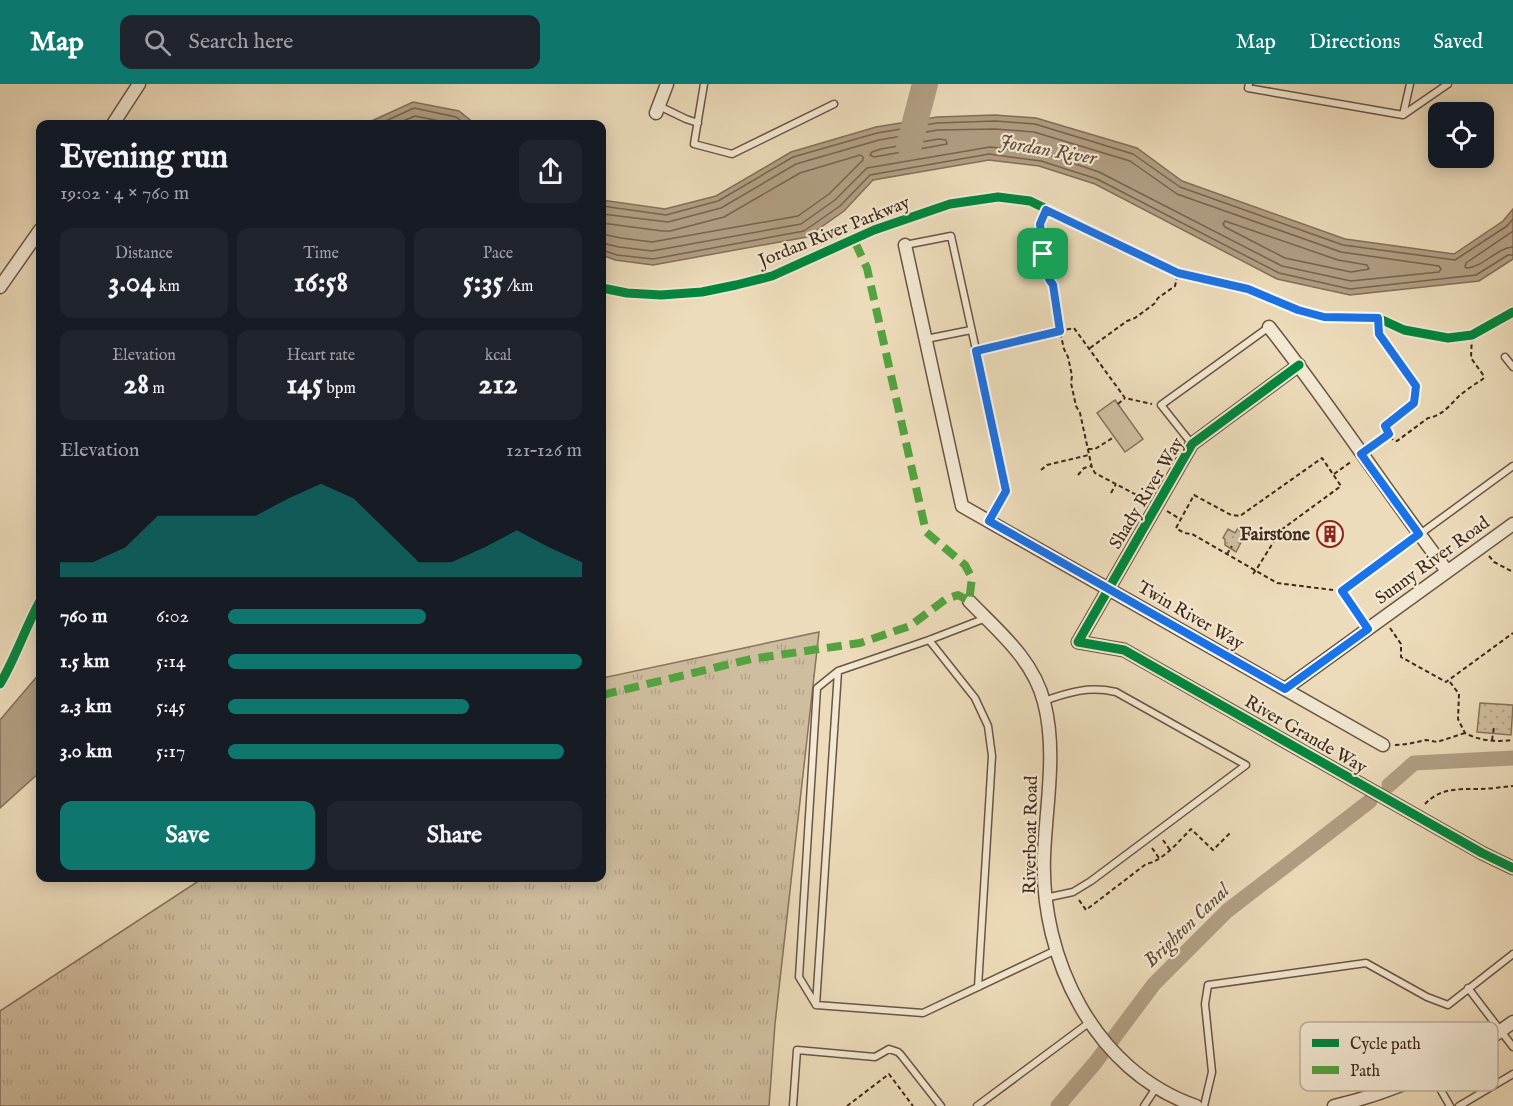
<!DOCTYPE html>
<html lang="en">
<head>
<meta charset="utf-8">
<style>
  body { margin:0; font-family:"IM FELL English",serif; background:#20242c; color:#f1f3f6; height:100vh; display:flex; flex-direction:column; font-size:22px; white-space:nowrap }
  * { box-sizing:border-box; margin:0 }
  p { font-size:20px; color:#9ea1a6 }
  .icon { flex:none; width:33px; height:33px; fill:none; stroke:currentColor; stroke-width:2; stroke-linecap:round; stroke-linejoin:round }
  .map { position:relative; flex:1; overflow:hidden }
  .side { position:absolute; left:36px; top:36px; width:570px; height:762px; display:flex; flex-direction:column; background:#171b24; border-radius:12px; box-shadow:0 3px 15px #0003 }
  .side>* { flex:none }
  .fabs { position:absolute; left:1428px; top:18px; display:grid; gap:12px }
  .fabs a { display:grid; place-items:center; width:66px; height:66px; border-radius:12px; background:#171b24; box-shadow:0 3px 15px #0003; font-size:30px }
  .pin { position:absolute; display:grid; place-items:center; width:51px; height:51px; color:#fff; margin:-26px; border-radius:12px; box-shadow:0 3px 9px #0006 }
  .round { display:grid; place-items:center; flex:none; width:63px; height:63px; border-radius:12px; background:#20242c }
  .summary { display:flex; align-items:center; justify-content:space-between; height:102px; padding:0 24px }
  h1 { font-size:33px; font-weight:800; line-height:45px }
  .stats { display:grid; grid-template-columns:repeat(3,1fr); gap:9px; height:102px; padding:6px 24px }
  .stats div { display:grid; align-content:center; border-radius:12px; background:#20242c; text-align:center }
  .stats b { font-size:30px; font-weight:800 }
  .stats small { font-size:16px; font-weight:400 }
  .stats p { font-size:16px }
  .chart { height:168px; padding:12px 24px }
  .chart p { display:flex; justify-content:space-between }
  .chart svg { width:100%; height:108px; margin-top:6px; fill:#0f766e; opacity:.7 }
  .primary-button { display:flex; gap:12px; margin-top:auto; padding:12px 24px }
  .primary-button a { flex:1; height:69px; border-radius:12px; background:#0f766e; color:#fff; font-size:24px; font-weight:800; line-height:69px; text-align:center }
  .primary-button a+a { background:#20242c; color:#f1f3f6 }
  ul { padding:0 24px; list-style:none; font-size:20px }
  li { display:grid; grid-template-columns:96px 72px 1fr; align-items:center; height:45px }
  li i { height:15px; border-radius:8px; background:#0f766e }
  header { display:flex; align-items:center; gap:36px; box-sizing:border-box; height:84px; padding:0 30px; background:#0f766e; color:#fff }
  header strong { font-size:28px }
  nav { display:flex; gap:33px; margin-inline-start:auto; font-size:21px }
  .search { width:420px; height:54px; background:#20242c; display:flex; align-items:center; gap:15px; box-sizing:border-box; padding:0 21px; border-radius:12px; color:#9ea1a6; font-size:22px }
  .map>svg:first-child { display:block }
  .grass { fill:url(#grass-tufts); stroke:#87725c; stroke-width:1.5 }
  .park { fill:url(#park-dots); stroke:#87725c; stroke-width:1.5 }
  .garden { fill:#cfbd9f; stroke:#87725c; stroke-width:1.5 }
  .water { fill:#b29f84; stroke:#846f59; stroke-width:1.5 }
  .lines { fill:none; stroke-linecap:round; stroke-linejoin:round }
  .shore { stroke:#78644e; stroke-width:1.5 }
  .canal { stroke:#b29f84; stroke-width:15 }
  .river { stroke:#b29f84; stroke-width:26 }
  .service-casing { stroke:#6a5542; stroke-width:9 }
  .minor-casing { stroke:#6a5542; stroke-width:15 }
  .path { stroke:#3f2819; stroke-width:2; stroke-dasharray:4.5 3; stroke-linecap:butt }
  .service { stroke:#f3e8d3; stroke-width:6 }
  .minor { stroke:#f3e8d3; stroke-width:12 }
  .quiet { stroke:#54a340; stroke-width:8; stroke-dasharray:15 8; stroke-linecap:butt }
  .cycleway-casing { stroke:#f3e8d3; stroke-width:13 }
  .cycleway { stroke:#00873e; stroke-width:9 }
  .route-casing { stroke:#fff; stroke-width:12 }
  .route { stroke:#1a73e8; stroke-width:8 }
  .labels { text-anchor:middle; stroke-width:4.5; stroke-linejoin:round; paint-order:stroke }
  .street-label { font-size:18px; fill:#3f2819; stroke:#f3e8d3 }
  .poi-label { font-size:18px; font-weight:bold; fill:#3f2819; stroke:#f3e8d3; text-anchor:end }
  .water-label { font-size:20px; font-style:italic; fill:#624c39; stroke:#f3e8d3 }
  .key { fill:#f3e8d3; stroke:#bdae9b; stroke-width:1.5 }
  .key-label { font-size:16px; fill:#3f2819 }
</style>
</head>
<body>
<header>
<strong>Map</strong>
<div class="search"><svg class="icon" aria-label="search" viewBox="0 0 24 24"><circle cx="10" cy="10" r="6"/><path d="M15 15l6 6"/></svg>Search here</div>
<nav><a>Map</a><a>Directions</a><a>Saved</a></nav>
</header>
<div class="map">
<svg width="1513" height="1022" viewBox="0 0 1513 1022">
  <defs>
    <pattern id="grass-tufts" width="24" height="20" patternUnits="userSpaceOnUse" patternTransform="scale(1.5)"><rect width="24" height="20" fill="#cfbd9f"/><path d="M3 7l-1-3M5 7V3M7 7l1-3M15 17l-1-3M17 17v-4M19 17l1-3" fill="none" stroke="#b3a288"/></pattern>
    <pattern id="park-dots" width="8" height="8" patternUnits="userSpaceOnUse" patternTransform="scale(1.5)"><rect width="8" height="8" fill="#cfbd9f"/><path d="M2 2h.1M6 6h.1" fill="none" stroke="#b3a288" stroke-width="1.8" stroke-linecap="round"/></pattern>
  </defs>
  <rect width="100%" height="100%" fill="#eddcbb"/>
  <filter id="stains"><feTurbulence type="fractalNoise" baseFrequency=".00333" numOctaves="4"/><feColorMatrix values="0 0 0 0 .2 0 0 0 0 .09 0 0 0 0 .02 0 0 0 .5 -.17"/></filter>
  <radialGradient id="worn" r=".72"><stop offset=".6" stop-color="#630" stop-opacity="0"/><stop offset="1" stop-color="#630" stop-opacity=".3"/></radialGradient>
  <path class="grass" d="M819,548L775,940L769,1022H0V927L203,794H602V594Z"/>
  <path class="park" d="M1238,444L1246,449L1236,468L1225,461V455L1223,454L1228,445L1235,449Z
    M1480,619L1513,621L1511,651L1477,648Z"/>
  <path class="garden" d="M1115,316L1143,355L1125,368L1097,329Z"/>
  <path class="water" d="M413,18L459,27L475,40H365Z
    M995,31L1036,34L1137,64L1182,97L1345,155L1454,170L1503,137L1513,125V175L1479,197L1350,211L1277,195L1095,100L1039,82L989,76L873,96L844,127L807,153L653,181L615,176L602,171V116L665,125L716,112L791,68L876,43L937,33Z
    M40,589V688L0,724V636Z"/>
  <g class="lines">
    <path class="shore" d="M379,40L414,24L456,33L466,40
      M396,40L415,32L454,40
      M939,55L946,56L947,60L874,73L870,71L872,68L881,65Z
      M602,122L666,131L718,117L793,73L877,49L937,39L995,37L1035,40L1133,70L1180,103L1343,161L1455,176L1507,142L1513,135
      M602,130L668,138L721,124L796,80L879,56L938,46L995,45L1034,48L1130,77L1177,110L1341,168L1439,182L1441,185L1439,188L1351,197L1282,182L1099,88L1043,69L990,63L867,84L835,116L801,140L652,167L619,163L602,159
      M1225,137L1338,176L1367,181L1369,185L1351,188L1285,174L1225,143L1223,140Z
      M602,139L662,147H670L724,133L800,89L860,71L863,73V76L829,110L798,132L652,158L621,154L602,150
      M1513,147L1466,179L1465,183L1467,184C1484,183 1496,164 1513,163
      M602,166L617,171L653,175L804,147L840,122L870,91L989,70L1041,77L1097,95L1279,189L1350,205L1476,191L1508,171H1513"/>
    <path class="canal" d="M1389,701L1414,679L1513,674
      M1058,1022L1095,979L1154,900L1227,827L1370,717"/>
    <path class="river" d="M909,61L925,0"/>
    <defs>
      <path id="service" d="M704,0L694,60L732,70L834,20
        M1249,0L1248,4L1403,31L1448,0
        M659,22L686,35L698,39
        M1403,31L1410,0
        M905,161L951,152L1007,407L989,437
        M926,255L971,246
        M1505,273L1513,283
        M1192,360L1161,321L1269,243
        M986,534L929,556L838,587L816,921L923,929L1056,866
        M1368,544L1342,507L1513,382
        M929,556L975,614L988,642L992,672L978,903
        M1044,617C1069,608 1089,602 1116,608L1246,681L1091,797L1073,808L1045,814
        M1468,904L1513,963
        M816,921L799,893L817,604L838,587
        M1431,989L1450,1022
        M793,1022L797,966L875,973L889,965L898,968L901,971L941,1022
        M977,1022L1090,938
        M1144,1022L1156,1004
        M1204,1022L1212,988L1205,920L1208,901L1366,879L1427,913L1448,921L1513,870
        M1459,1022L1513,990"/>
      <path id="minor" d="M656,29L667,0
        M113,40L139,0
        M905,161L962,422L1383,661
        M0,203L40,146
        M1269,243C1331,322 1386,407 1447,487
        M1299,281L1192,360L1078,558L1124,566L1482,769L1513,784
        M969,517C998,547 1033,575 1044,618C1057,667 1046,721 1044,772C1040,874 1094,987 1196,1022
        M1285,605L1513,440
        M1334,1022C1399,1007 1460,978 1513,938"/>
    </defs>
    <use href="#service" class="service-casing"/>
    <use href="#minor" class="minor-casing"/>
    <path class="path" d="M1046,126L1040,140L1044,163L1043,170L1049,195L1053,201L1057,221L1056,230L1064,265L1068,273L1072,292L1071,299L1076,322L1080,329L1092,384L1095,389L1146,416
      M1378,234L1379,250L1416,301C1420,323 1399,330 1385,342L1389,350
      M1090,264L1127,237L1135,234L1154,220L1158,214L1175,202L1178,189
      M987,265L1004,261L1008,258L1074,244L1125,314L1152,320
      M1118,320L1125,314
      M1373,362L1389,350L1393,356L1397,357L1428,334C1442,332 1450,321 1459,312C1466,306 1475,300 1483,295L1484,292L1471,274L1472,251
      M1088,365H1095L1114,353
      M1041,386L1047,381L1089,371
      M1334,390L1352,377
      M1078,391L1084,384L1091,382
      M1111,409L1116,400
      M1167,427L1180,435
      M1227,470L1232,462
      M1489,472L1494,478L1513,488
      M1253,490L1256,486L1281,446L1341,402L1322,374L1240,432L1231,431L1194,411L1176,444L1184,449L1192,450L1277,499L1333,506
      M1390,544L1401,560V573L1446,598L1513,549
      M1450,598L1459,610L1458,635L1465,649C1479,657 1498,658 1513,656
      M1492,656L1494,643
      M1395,661L1408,660L1426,656L1437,658L1465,649
      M1425,720C1440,704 1458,705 1479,705C1490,705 1502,703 1513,702
      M1163,756L1170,766
      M1152,764L1159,774
      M1079,816L1086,826L1146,780C1163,777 1179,757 1191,745L1213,766L1230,749
      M847,1022L889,990L913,1022"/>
    <use href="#service" class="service"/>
    <use href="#minor" class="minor"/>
    <path class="quiet" d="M602,611L751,575L860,559L910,542L946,515L958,511L969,517L972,494L965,481L926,448L867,184L854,156"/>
    <defs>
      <path id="cycleway" d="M602,204L627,209L661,211L702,208L736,201L772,192L874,146L950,120L998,113L1030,117L1178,189L1248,205L1298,226L1324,233L1378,234L1404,246L1448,254L1472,251L1513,228
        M1299,281L1192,360L1078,558L1124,566L1482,769L1513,784
        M0,600C16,573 25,544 40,517"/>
    </defs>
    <use href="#cycleway" class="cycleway-casing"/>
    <use href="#cycleway" class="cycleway"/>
  </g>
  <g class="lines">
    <defs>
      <path id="route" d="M1046,126L1178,189L1248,205L1298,226L1324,233L1378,234L1379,250L1416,302L1414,319L1385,342L1389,350L1361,370L1419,450L1342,507L1368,545L1285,605L989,437L1006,407L976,267L1060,247L1053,201L1049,195L1043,170L1044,163L1041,148L1040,140Z"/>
    </defs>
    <use href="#route" class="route-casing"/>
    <use href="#route" class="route"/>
  </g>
  <defs>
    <symbol id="building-ring" viewBox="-11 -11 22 22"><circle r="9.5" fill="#f3e8d3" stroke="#8f2418" stroke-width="1.5"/><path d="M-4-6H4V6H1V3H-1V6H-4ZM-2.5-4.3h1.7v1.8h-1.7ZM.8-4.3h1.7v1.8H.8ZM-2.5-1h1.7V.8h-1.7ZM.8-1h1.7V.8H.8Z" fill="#8f2418"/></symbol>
  </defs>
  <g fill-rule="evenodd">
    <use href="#building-ring" x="1315" y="435" width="30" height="30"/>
  </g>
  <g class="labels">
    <g class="street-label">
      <text transform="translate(834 147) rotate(-22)" y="6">Jordan River Parkway</text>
      <text transform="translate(1146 409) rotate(-59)" y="6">Shady River Way</text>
      <text transform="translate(1432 476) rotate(-36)" y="6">Sunny River Road</text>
      <text transform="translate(1191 531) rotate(30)" y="6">Twin River Way</text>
      <text transform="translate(1306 650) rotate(30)" y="6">River Grande Way</text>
      <text transform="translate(1030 751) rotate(-89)" y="6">Riverboat Road</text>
    </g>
    <g class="poi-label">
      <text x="1310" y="456">Fairstone</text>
    </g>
    <g class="water-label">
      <text transform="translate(1048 65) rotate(10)" y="7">Jordan River</text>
      <text transform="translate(1186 841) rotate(-44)" y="7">Brighton Canal</text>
    </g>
  </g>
  <rect x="1300" y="938" width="198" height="69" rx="9" class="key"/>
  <rect x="1312" y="955" width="27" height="8" fill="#00873e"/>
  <rect x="1312" y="982" width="27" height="8" fill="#54a340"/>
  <g class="key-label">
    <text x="1350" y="965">Cycle path</text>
    <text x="1350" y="992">Path</text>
  </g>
  <rect width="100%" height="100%" filter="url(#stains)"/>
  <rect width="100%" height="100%" fill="url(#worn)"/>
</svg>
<div class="fabs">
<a><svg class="icon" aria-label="locate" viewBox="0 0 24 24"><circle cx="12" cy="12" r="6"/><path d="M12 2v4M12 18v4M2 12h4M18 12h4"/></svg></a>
</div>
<div class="pin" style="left:1043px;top:170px;background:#1e9e55"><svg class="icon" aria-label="arrive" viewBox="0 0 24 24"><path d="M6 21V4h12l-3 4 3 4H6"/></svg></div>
<section class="side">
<div class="summary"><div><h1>Evening run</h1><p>19:02 · 4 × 760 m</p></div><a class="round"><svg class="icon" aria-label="share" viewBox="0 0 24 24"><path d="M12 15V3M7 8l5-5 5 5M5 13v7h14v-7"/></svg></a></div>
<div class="stats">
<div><p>Distance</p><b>3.04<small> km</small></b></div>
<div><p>Time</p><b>16:58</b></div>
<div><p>Pace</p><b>5:35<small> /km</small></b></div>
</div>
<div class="stats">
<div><p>Elevation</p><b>28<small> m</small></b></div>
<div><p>Heart rate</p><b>145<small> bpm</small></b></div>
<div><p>kcal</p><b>212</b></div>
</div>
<div class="chart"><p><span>Elevation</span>121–126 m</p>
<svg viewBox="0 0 160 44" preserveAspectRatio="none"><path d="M0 44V38L10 38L20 32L30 19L40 19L50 19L60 19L70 12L80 6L90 12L100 25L110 38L120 38L130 32L140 25L150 32L160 38V44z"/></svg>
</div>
<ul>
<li><b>760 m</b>6:02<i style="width:56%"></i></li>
<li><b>1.5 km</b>5:14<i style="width:100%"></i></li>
<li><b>2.3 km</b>5:45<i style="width:68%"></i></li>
<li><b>3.0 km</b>5:17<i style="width:95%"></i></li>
</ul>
<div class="primary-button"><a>Save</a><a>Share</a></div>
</section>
</div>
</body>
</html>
